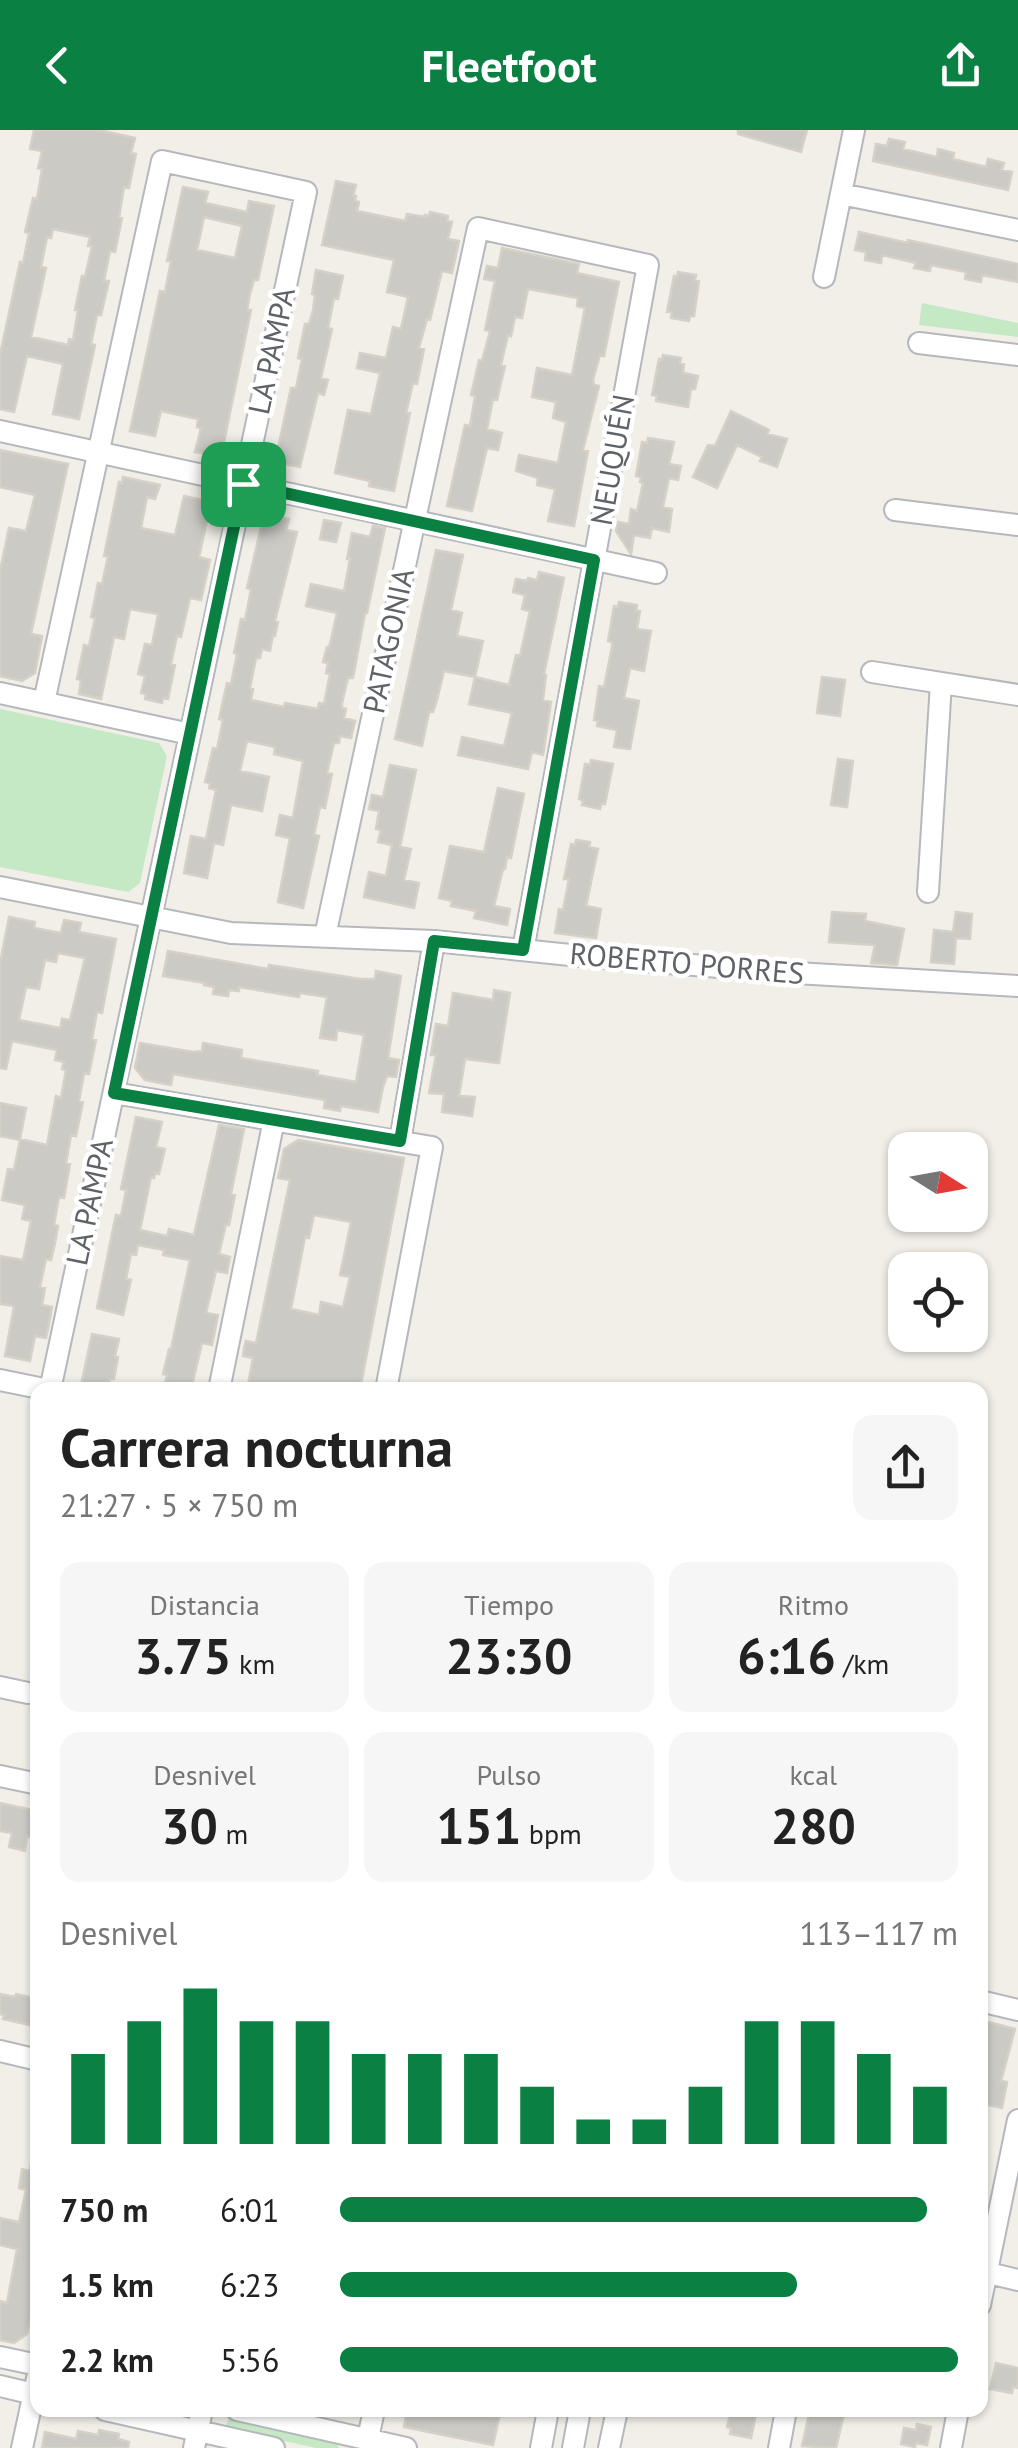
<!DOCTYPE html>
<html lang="es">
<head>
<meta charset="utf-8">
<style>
  body { margin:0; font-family:"PT Sans",sans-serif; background:#f6f6f6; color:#222; height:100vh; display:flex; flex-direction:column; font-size:38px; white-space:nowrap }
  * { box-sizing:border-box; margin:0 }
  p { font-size:32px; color:#767676 }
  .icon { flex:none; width:55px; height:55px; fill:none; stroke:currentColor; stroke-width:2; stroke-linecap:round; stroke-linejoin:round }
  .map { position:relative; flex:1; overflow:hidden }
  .side { position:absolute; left:30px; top:1252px; width:958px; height:1035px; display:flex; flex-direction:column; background:#fff; border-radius:20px; box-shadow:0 2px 8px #0004 }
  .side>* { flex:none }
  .needle { width:65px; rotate:101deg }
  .buttons { position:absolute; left:888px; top:1002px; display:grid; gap:20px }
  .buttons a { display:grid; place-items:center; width:100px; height:100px; border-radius:20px; background:#fff; box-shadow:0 2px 8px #0004; font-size:50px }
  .pin { position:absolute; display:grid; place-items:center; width:85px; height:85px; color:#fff; margin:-42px; border-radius:20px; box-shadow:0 5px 15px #0006 }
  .round { display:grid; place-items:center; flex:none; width:105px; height:105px; border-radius:20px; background:#f6f6f6 }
  .head { display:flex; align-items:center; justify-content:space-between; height:170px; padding:0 30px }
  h1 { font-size:55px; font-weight:700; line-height:75px }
  .metrics { display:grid; grid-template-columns:repeat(3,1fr); gap:15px; height:170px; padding:10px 30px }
  .metrics div { display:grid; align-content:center; border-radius:20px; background:#f6f6f6; text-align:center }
  .metrics b { font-size:50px; font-weight:700 }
  .metrics small { font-size:28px; font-weight:400 }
  .metrics p { font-size:28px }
  .chart { height:280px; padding:20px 30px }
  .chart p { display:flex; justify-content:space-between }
  .chart svg { width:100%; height:180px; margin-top:10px; stroke:#0b8043; stroke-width:6 }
  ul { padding:0 30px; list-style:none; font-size:32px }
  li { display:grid; grid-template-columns:160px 120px 1fr; align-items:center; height:75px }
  li i { height:25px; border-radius:12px; background:#0b8043 }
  header { display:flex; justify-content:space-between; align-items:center; height:130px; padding:0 30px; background:#0b8043; color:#fff; font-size:45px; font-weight:700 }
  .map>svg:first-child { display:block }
  .green { fill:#c5e8c5 }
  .building { fill:#cccac5; stroke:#d6d1c6; stroke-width:2.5; fill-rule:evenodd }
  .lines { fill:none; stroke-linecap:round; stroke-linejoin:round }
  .minor-casing { stroke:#b5b8bc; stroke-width:24 }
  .minor { stroke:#fff; stroke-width:20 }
  .route-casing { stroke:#fff; stroke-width:20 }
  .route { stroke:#0b8043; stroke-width:12 }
  .labels { text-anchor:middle; stroke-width:9; stroke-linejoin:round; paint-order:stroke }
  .street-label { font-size:30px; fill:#5f6368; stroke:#fff }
</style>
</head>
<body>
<header><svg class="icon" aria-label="back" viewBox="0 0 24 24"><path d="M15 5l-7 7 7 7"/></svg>Fleetfoot<svg class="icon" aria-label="share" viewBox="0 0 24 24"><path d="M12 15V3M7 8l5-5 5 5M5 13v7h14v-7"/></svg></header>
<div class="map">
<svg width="1018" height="2318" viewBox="0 0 1018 2318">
  <rect width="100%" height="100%" fill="#f1efe8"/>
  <path class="green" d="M922,173L1018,193V207L919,195Z
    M0,579L159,613L167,626L140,753L128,762L0,737Z
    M229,2289L336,2312L339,2318H316L230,2299L226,2294Z"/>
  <path class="building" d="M34,0H99L135,8L131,23L136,24L134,33L129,58L124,57L119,87L122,88L115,122L110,121L104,151H109L101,185H97L91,214L95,215L79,289L53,284L63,234L27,226L14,282L0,279V225L20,132L23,133L29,103L25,102L33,68L37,69L42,39L38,38L42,21L30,19ZM53,99L90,107L88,116H92L85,147L82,146L75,180H78L73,210L69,209L68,215L31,207L46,138L41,137L47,107L51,108Z
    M738,0H807L801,22L738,4Z
    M889,9L905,12L903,19L937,27L938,19L954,23L953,29L986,37L988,29L1004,33L1002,40L1012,42L1008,60L873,31L876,14L887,16Z
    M336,51L356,55L353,66H356L355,71L359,72L357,81L405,91L407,84L425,87V85L429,86L430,82L448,86L447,91L452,92L448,109L459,111L452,143L442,141L430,190L427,189L419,218L424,219L417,254L413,253L406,283H410L394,361L369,356L370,351L335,343L348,280L371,284L380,243L357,238L360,223L386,228L393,197L401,199L408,167L387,162L394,130L322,115Z
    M183,57L208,62L205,73L247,82L249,71L274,76L258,150H254L250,164L247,180H251L221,327L195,322L201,298L197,297L198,289L161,281L155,306L130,301L160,161L165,162L171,131H167ZM204,87L242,96L235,128L197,120Z
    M859,102L908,113V110L1018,134V152L982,145L981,152L965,149L966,142L931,135L930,141L914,138L916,133L882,125L881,133L865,130L866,122L855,120Z
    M502,118L579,134L577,143L619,152L604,226L600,225L593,250L594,255L599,256L583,320L588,321L574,396L548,391L555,359L537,355L538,348L516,341L519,325L558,333L566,292L553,288L556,272L532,267L537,238L572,245L585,178L577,176L578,168L528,159L522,188L515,187L511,206L508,205L501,235L505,236L497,270L493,269L487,299L502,303L498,320L487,318L472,381L447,376L465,295L470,296L475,266L471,265L479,230L482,231L490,201L485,200L495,151L484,149L487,136L498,138Z
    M316,140L343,146L338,169L334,168L328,198L332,199L321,248L328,250L324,265L318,263L300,337L275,332L291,258H296L302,229L298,228L305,194H309L313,180L315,165L312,164Z
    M678,142L696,145L695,150L699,151L694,186H690L689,191L671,188L672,182H667L674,146L677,147Z
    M663,225L681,228L680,233L684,234L683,243L698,246L695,259H691L688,277L656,271L657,266L652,265L659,229L662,230Z
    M731,281L769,300L767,304L787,309L777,337L760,331L762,327L737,315L717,358L693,347L708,315L715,316Z
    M648,308L674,312L669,334L681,336L678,350L669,348L663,377L672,379L669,402L652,398L650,408L634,405L631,424L616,401L618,392L629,394L631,379L637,381L643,353L640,352L641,347L636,346L642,312L647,313Z
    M0,320L68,334L31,504L42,506L35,543L22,551L0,546V441L9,398L26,401L35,365L0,357Z
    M123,347L160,355L155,369L147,367L141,398L175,405L184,366L211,372L199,427L210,430L201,470L190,468L181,507L177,506L171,534L175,535L168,569L163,568L162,573L145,569L146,564L141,563L145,546L138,544L145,514L152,515L158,484L130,479L124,509L114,507L101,569L79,564L81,550L77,549L84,515L89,516L95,488L91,487L94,473L98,453L102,454L108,426H104L119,352L122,353Z
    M264,384L289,389L286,400L297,402L275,491L278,492L275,506L273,505L270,521L262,519L260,528H256L250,558L253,559L251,570L284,577L285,573L318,579L319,573L324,574L330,544L326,543L328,533L323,532L327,517L329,518L337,483L306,476L311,454L344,461L350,429H347L352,403L370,407L373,396L385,398L367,483H365L353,548H348L342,573V578L346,579L344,588L355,591L351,608L340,606L339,613H334L327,643L332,644L325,678L320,677L314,705L319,706L303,778L278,772L290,708L276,705L280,685L293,688L303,631L274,624L275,617L247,611L240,641L269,647L262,681L231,675L223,715L214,713L207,748L184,743L191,706L206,709L216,660L209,658L210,653L205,652L213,618L217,619L223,590L219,589L227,553L231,554L237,524L234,523L241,489L245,490L248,475L251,459L247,458Z
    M324,390L341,393L336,412L320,409Z
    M436,420L463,425L451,480L462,483L457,506L483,511L475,547L444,541L437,570L433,582H429L422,616L395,609Z
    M539,442L564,448L544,544L546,545L543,570L551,572L543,625L532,622L528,639L458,625L462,607L504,616L512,583L469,574L475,547L509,555L516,525L520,526L530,481L522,479L525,465L513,462L516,449L527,451L528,448L537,450Z
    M619,472L637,475L636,481H640L637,499L651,501L644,541L630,538L624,568L639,571L630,619L614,617L617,600L597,596L598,591L594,590L599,556L604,557L612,517V512L608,511L614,476L618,477Z
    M822,547L845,550L840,586L817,583Z
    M838,629L853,631L847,677L831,675Z
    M591,630L613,634L605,674H601L600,679L582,675L583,670L579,669L585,634L590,635Z
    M390,635L416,640L400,717L411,719L404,750L419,753L414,778L364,767L369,742L386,746L392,715L378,712L381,700L376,699L379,681L369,679L372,665L383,667Z
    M498,658L524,664L511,728L507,727L505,739H503L494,776L510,779L507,795L474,788L476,781L451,776L452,771L439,768L450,716L484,722Z
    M576,710L590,712L589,717L598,719L586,776L601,779L596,808L555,803L559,779L563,780L569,749H564L571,714L575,715Z
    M832,782L866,784L865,791L904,799L897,835L871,833L875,815L829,812Z
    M956,782L972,784L970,809L956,808L954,834L931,832L934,800L953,802Z
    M9,787L35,792L34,798L61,803L64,790L81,793L79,802L116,809L102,883L97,882L92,909L96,910L89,944L84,943L79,971L83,972L76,1006L71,1005L66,1033L70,1034L64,1068L59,1067L54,1095L58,1096L55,1113L51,1130L46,1129L40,1157L45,1158L42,1175L52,1177L49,1194L46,1208L35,1206L30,1231L5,1226L14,1176L0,1174V1126L23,1130L31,1091L22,1089L25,1075L2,1070L8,1039L14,1040L20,1010L0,1006V973L26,978L20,1009L47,1015L56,966L61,968L66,940L62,939L64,932L55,930L57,920L12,911L6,939L0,938V834ZM58,823L85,828L70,890L62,889L60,898L19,890L26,857L39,859L45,830L56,832Z
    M168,821L268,839L269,835L361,849H375L376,841L401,846L388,928L399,930L396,947L387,946L383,957L378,982L341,976L340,981L324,978L325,970L173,944L171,955L145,950L135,938L140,913L193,922L202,921L203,913L242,920L241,928L318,941L317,945L356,952L364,905L337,900L336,910L320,908L327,867L300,863L299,867L239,857V861L229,860L228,866L213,864L214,857L204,855L205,853L163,846Z
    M494,860L510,863L499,933L465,929L459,966L475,967L472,986L442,982L444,964L429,963L436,925H431L436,894L448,896L453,863L493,870Z
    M136,987L162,992L156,1017L165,1019L159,1044L155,1043L154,1048L151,1047L140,1100L167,1106L169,1099L194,1105L219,995L244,999L231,1064L235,1065L229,1095L226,1094L219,1124L230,1127L227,1143L216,1141L206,1183L218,1185L212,1215L202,1213L191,1260H163L167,1245L163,1244L169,1219H171L190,1130L163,1125L164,1120L138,1115L136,1125L131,1124L126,1149L131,1150L123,1185L97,1178L114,1094L116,1085L121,1086L126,1060L121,1059Z
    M298,1010L404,1028L360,1260H247L253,1228L243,1226L244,1218L246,1211L256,1213L290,1050L278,1048L280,1040L284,1019ZM314,1085L351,1092L340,1145L350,1147L343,1177L321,1172L319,1185L291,1179L305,1107L309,1108Z
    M92,1204L119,1209L115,1226L118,1227L114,1249H110L108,1260H80Z
    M0,1673L37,1681L32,1707L27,1706L25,1721L9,1717L12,1703L0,1701Z
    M0,1864L15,1867L16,1864L38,1869V1897L3,1889L4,1885L0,1884Z
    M980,1890L1015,1899L1001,1951L1007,1952L1002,1978L980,1973Z
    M31,2035L38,2036V2135L35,2149L38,2150V2153L27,2204L14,2213L0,2210V2171L7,2173L17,2119L0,2115V2088L19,2092L26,2060L19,2058L22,2039L30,2041Z
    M996,2233L1018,2238V2258L1013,2257L1012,2263L990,2259Z
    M407,2280H460L499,2288L493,2315L404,2297Z
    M731,2280H757L751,2308L730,2304L731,2298L727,2297Z
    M810,2280H845L836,2318L802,2316Z
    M917,2294L931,2297L927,2315L916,2313L915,2317L901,2314L904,2298L916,2300Z
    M99,2300L119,2304L118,2309L129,2312L128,2318H42L45,2302L76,2309L78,2301L98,2305Z"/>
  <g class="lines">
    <defs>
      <path id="minor" d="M841,64L1018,100
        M824,147L854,0
        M919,213L1018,225
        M0,301L656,443
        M895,380L1018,395
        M872,542L1018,565
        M0,563L190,604
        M44,572L162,31L306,62L50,1260
        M0,757L231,803L434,811L590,827L796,843L1018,856
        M928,762L941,553
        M325,806L478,98L648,135L523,820
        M114,963L432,1017L386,1260
        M400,1011L434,811
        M0,1250L49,1260
        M219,1260L274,990
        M0,1557L28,1563
        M0,1646L38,1654
        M980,1871L1018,1880
        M0,1921L38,1930
        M980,2141L1018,2150
        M980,2175L1018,1990
        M0,2227L38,2235
        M0,2256L38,2265
        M105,2280L274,2318
        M237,2280L406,2318
        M22,2318L38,2244
        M194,2318L202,2280
        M366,2318L374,2280
        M541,2318L548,2280
        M573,2318L580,2280
        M609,2318L617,2280
        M779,2318L786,2280
        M951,2318L958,2280"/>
    </defs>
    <use href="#minor" class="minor-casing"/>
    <use href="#minor" class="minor"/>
  </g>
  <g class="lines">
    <defs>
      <path id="route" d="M243,354L594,430L523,820L434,811L400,1011L114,963Z"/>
    </defs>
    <use href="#route" class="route-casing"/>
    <use href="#route" class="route"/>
  </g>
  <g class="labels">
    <g class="street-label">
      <text transform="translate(272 221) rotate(-78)" y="10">LA PAMPA</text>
      <text transform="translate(613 330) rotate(-80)" y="10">NEUQUÉN</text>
      <text transform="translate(389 511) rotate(-78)" y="10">PATAGONIA</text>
      <text transform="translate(687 834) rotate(5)" y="10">ROBERTO PORRES</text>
      <text transform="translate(90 1072) rotate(-78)" y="10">LA PAMPA</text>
    </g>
  </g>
</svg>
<div class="buttons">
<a><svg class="needle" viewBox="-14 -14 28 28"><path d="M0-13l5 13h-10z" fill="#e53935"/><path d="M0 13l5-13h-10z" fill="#767676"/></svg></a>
<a><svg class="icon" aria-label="locate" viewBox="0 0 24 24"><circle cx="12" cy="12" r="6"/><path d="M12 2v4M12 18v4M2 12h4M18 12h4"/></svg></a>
</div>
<div class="pin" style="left:243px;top:354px;background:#1e9e55"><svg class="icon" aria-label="arrive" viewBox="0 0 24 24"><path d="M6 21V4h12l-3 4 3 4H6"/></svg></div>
<section class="side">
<div class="head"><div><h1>Carrera nocturna</h1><p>21:27 · 5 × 750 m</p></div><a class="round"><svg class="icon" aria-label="share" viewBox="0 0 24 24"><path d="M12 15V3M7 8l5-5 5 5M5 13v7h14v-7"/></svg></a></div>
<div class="metrics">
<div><p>Distancia</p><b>3.75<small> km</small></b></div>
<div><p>Tiempo</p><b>23:30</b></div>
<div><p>Ritmo</p><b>6:16<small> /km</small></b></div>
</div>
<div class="metrics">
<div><p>Desnivel</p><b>30<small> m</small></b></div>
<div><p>Pulso</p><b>151<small> bpm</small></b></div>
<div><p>kcal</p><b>280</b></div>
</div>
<div class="chart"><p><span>Desnivel</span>113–117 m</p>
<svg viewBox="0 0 160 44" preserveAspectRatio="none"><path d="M5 44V22M15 44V14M25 44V6M35 44V14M45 44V14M55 44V22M65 44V22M75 44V22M85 44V30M95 44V38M105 44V38M115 44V30M125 44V14M135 44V14M145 44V22M155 44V30"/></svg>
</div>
<ul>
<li><b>750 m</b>6:01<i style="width:95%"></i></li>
<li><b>1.5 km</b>6:23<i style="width:74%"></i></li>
<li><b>2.2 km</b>5:56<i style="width:100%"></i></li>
</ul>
</section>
</div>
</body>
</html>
